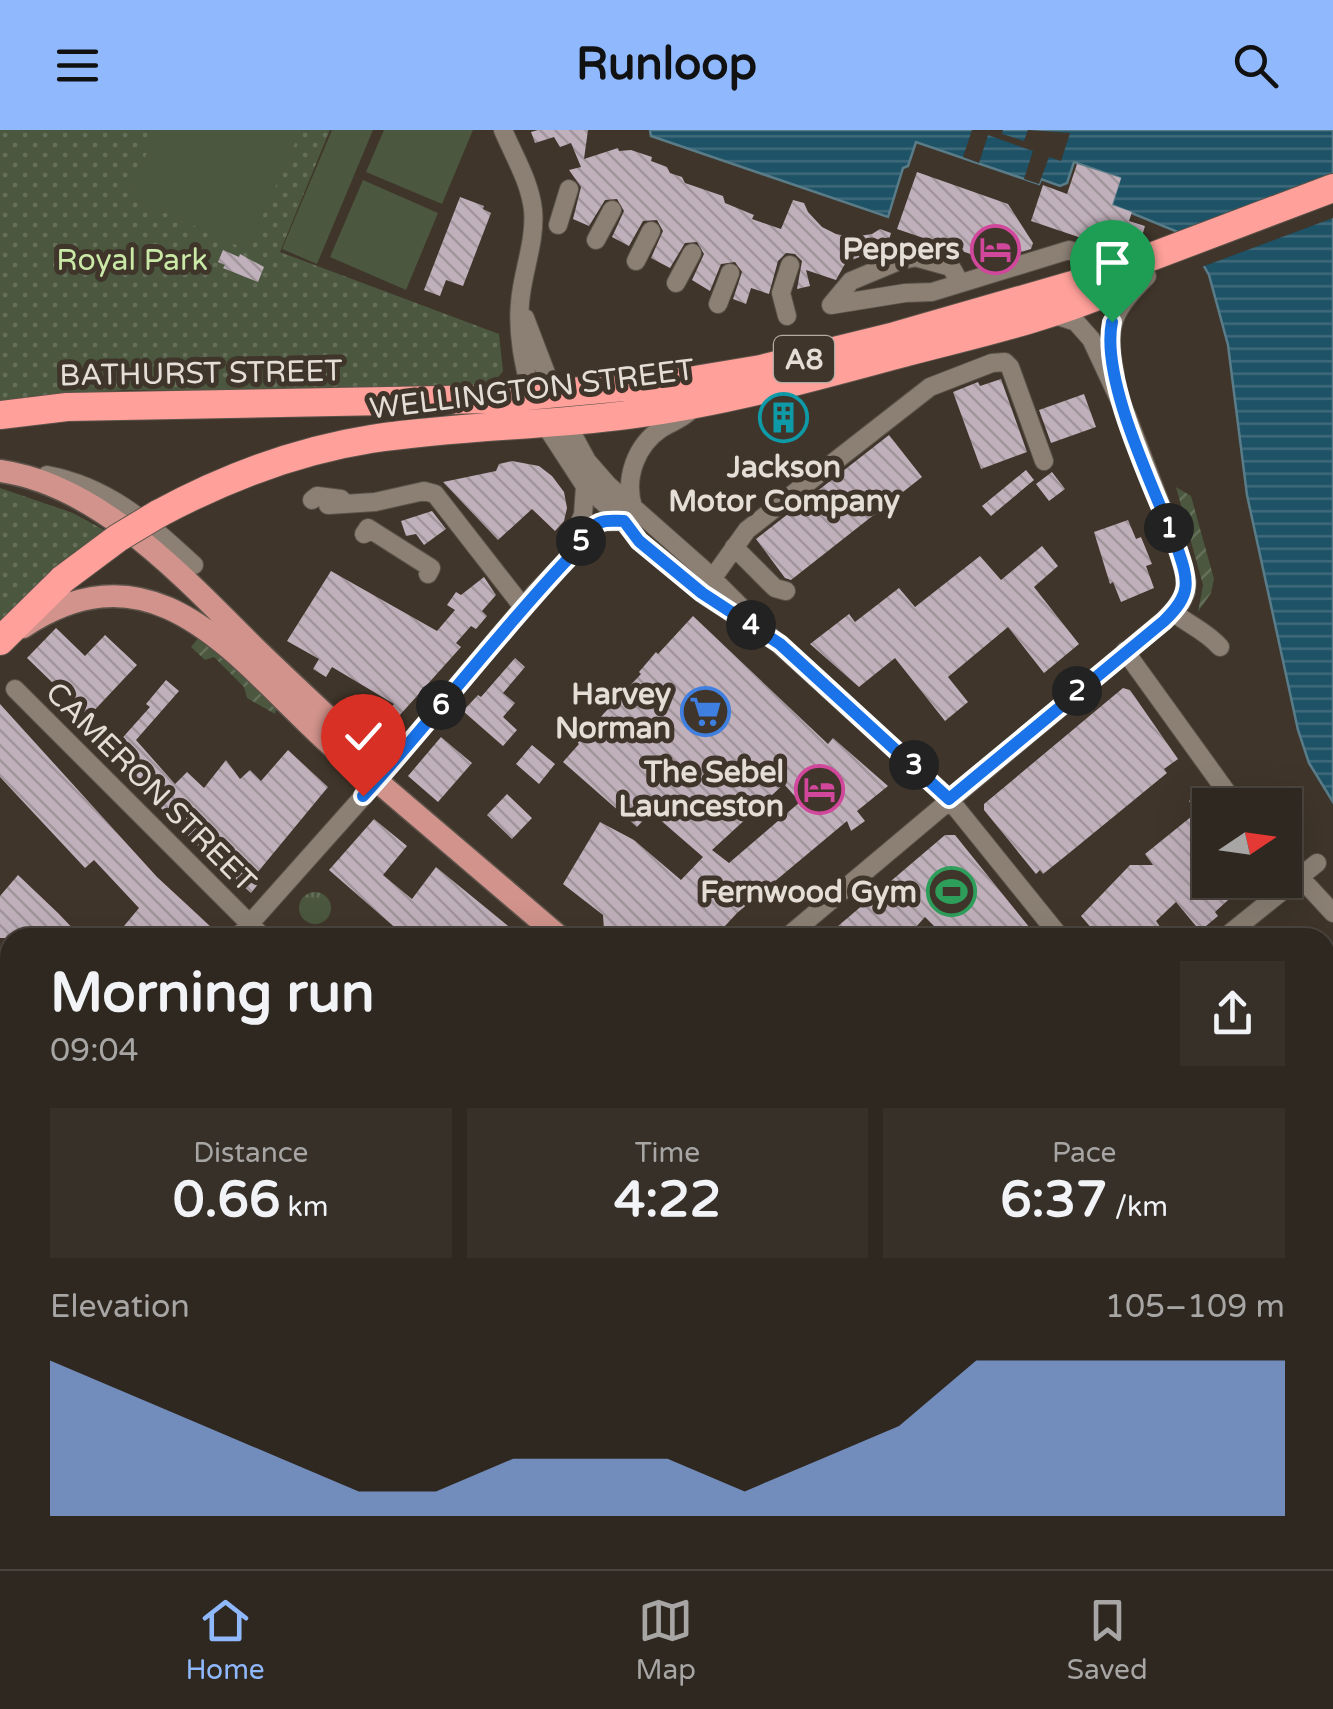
<!DOCTYPE html>
<html lang="en">
<head>
<meta charset="utf-8">
<style>
  body { margin:0; font-family:"Varela Round",sans-serif; background:#373029; color:#f1f3f6; height:100vh; display:flex; flex-direction:column; font-size:38px; white-space:nowrap }
  * { box-sizing:border-box; margin:0 }
  p { font-size:32px; color:#a7a6a5 }
  .icon { flex:none; width:55px; height:55px; fill:none; stroke:currentColor; stroke-width:2; stroke-linecap:round; stroke-linejoin:round }
  .map { position:relative; flex:1; overflow:hidden }
  .sheet { position:absolute; left:0px; top:798px; width:1335px; height:642px; display:flex; flex-direction:column; background:#2f2820; border-radius:30px 30px 0 0; box-shadow:0 10px 40px #0002,0 0 0 2px #4a443e }
  .sheet>* { flex:none }
  .needle { width:65px; rotate:77deg }
  .buttons { position:absolute; left:1192px; top:658px; display:grid; gap:20px }
  .buttons a { display:grid; place-items:center; width:110px; height:110px; border-radius:0px; background:#2f2820; box-shadow:0 10px 40px #0002,0 0 0 2px #4a443e; font-size:50px }
  .pin { position:absolute; display:grid; place-items:center; width:85px; height:85px; color:#fff; margin:-102px -42px; border-radius:50% 50% 50% 0; rotate:-45deg; box-shadow:0 0 10px #0007 }
  .pin .icon { rotate:45deg }
  .km { position:absolute; width:50px; height:50px; margin:-25px; border-radius:50%; background:#222; color:#fff; font-size:28px; line-height:50px; text-align:center }
  .round { display:grid; place-items:center; flex:none; width:105px; height:105px; border-radius:0px; background:#373029 }
  .head { display:flex; align-items:center; justify-content:space-between; height:170px; padding:0 50px }
  h1 { font-size:55px; font-weight:700; line-height:75px }
  .stats { display:grid; grid-template-columns:repeat(3,1fr); gap:15px; height:170px; padding:10px 50px }
  .stats div { display:grid; align-content:center; border-radius:0px; background:#373029; text-align:center }
  .stats b { font-size:50px; font-weight:700 }
  .stats small { font-size:28px; font-weight:400 }
  .stats p { font-size:28px }
  .chart { height:280px; padding:20px 50px }
  .chart p { display:flex; justify-content:space-between }
  .chart svg { width:100%; height:180px; margin-top:10px; fill:#8fb8fd; opacity:.7 }
  header { display:flex; justify-content:space-between; align-items:center; height:130px; padding:0 50px; background:#8fb8fd; color:#111; font-size:45px; font-weight:700 }
  .menu { display:flex; justify-content:space-around; align-items:center; height:140px; border-top:2px solid #4a443e; background:#2f2820; font-size:28px; color:#a7a6a5 }
  .menu a { display:grid; justify-items:center; gap:5px }
  .menu .on { color:#8fb8fd }
  .map>svg:first-child { display:block }
  .grass { fill:url(#grass-tufts) }
  .park { fill:url(#park-dots) }
  .garden { fill:url(#garden-furrows) }
  .pitch { fill:#4b573e }
  .water { fill:url(#water-rules); stroke:#597c88; stroke-width:2.5 }
  .pier { fill:#3f352a }
  .building { fill:url(#building-back-hatch); fill-rule:evenodd }
  .lines { fill:none; stroke-linecap:round; stroke-linejoin:round }
  .minor-casing { stroke:#5b5249; stroke-width:20 }
  .major-casing { stroke:#5b5249; stroke-width:25 }
  .highway-casing { stroke:#5b5249; stroke-width:30 }
  .minor { stroke:#8c8074; stroke-width:18 }
  .major { stroke:#d1938b; stroke-width:22 }
  .highway { stroke:#ffa09a; stroke-width:28 }
  .highway-bridge-casing { stroke:#5b5249; stroke-width:30; stroke-linecap:butt }
  .highway-bridge { stroke:#ffa09a; stroke-width:28 }
  .route-casing { stroke:#fff; stroke-width:20 }
  .route { stroke:#1a73e8; stroke-width:12 }
  .labels { text-anchor:middle; stroke-width:10; stroke-linejoin:round; paint-order:stroke }
  .shield { fill:#3f352a; stroke:#b2aba3; stroke-width:2.5 }
  .shield-label { font-size:28px; font-weight:bold; fill:#e4ded7 }
  .poi-label { font-size:30px; font-weight:bold; fill:#e4ded7; stroke:#3f352a; text-anchor:end }
  .park-label { font-size:30px; fill:#cae9a7; stroke:#3f352a }
  .street-label { font-size:30px; fill:#e4ded7; stroke:#3f352a }
</style>
</head>
<body>
<header><svg class="icon" aria-label="menu" viewBox="0 0 24 24"><path d="M4 6h16M4 12h16M4 18h16"/></svg>Runloop<svg class="icon" aria-label="search" viewBox="0 0 24 24"><circle cx="10" cy="10" r="6"/><path d="M15 15l6 6"/></svg></header>
<div class="map">
<svg width="1333" height="1439" viewBox="0 0 1333 1439">
  <defs>
    <pattern id="grass-tufts" width="24" height="20" patternUnits="userSpaceOnUse" patternTransform="scale(2.5)"><rect width="24" height="20" fill="#4b573e"/><path d="M3 7l-1-3M5 7V3M7 7l1-3M15 17l-1-3M17 17v-4M19 17l1-3" fill="none" stroke="#656f59"/></pattern>
    <pattern id="park-dots" width="8" height="8" patternUnits="userSpaceOnUse" patternTransform="scale(2.5)"><rect width="8" height="8" fill="#4b573e"/><path d="M2 2h.1M6 6h.1" fill="none" stroke="#656f59" stroke-width="1.8" stroke-linecap="round"/></pattern>
    <pattern id="garden-furrows" width="10" height="10" patternUnits="userSpaceOnUse" patternTransform="scale(2.5)"><rect width="10" height="10" fill="#4b573e"/><path d="M-1 1l2-2M0 10L10 0M9 11l2-2" fill="none" stroke="#656f59"/></pattern>
    <pattern id="water-rules" width="6" height="5" patternUnits="userSpaceOnUse" patternTransform="scale(2.5)"><rect width="6" height="5" fill="#1e5266"/><path d="M0 2.5h6" fill="none" stroke="#3f6a7b"/></pattern>
    <pattern id="building-back-hatch" width="6" height="6" patternUnits="userSpaceOnUse" patternTransform="scale(2.5)"><rect width="6" height="6" fill="#c0b0bb"/><path d="M-1 5l2 2M0 0l6 6M5-1l2 2" fill="none" stroke="#a1959c"/></pattern>
  </defs>
  <rect width="100%" height="100%" fill="#3f352a"/>
  <path class="grass" d="M299 778a16 16 0 1 1 32 0a16 16 0 1 1-32 0Z"/>
  <path class="park" d="M0,0H330L280,122L499,204L503,241L489,260H126L0,271Z
    M0,358L73,383L108,402L49,446L0,491Z"/>
  <path class="garden" d="M1176,357L1191,366L1214,449L1211,463L1198,482L1203,455Z
    M199,507L277,577L275,584L247,568L244,557L214,527L205,530L191,517Z"/>
  <path class="pitch" d="M157,0H301L247,120L128,66Z
    M332,0H373L317,134L282,119Z
    M384,0H473L442,74L366,42Z
    M363,50L438,83L406,160L330,127Z"/>
  <path class="water" d="M650,0H1333V672L1309,633L1298,600L1247,365L1228,215L1209,145L1193,117L1178,102L1112,75L1120,48L1074,32L1067,53L1060,56L1041,49L1039,54L916,12L908,36L903,38L888,87L651,6Z"/>
  <path class="pier" d="M972,0H1003L1002,4L1024,11L1028,0L1070,3L1061,31L1049,27L1039,54L1024,49L1033,21L988,5L979,33L963,27Z
    M1333,44V88L1199,138L1189,120L1172,105Z"/>
  <path class="building" d="M538,0H588L584,29L618,18L619,21L631,20L652,27L651,31L667,37L670,43L682,47L685,53L723,66L725,73L754,85L752,89L781,99L793,70L804,73L808,82L822,97L836,104L852,107L872,104L880,99L891,103L887,117L846,132L836,150L806,140L810,156L797,159L802,131L795,124L786,123L778,131L769,164L751,158L746,174L733,169L742,142L735,132L721,134L710,161L692,150L704,124L697,112L685,113L670,138L651,128L663,101L657,90L643,91L629,116L612,107L624,81L617,69L605,70L589,96L573,89L581,57L569,40L581,37L571,13L560,17L554,7L535,13L531,2Z
    M1077,34L1121,48L1112,75L1132,82L1129,91L1145,96L1142,106L1127,101L1122,115L1115,114L1114,119L1031,91L1043,55L1067,64Z
    M917,42L1008,74L1033,113L1031,119L991,131L897,99Z
    M460,67L484,76L483,79L491,83L463,156L446,150L440,166L424,160Z
    M223,120L239,127L240,124L264,137L258,152L223,138L225,135L218,132Z
    M1001,249L1027,322L981,339L953,262L978,252L980,256Z
    M1084,264L1096,297L1051,313L1039,280Z
    M802,271L808,293L767,305L760,284Z
    M889,305L922,347L791,450L785,448L756,409Z
    M512,331L539,336L552,346L564,362L567,378L564,391L555,401L532,379L498,410L443,352L496,341L499,334Z
    M1026,340L1034,350L991,386L982,376Z
    M1052,342L1065,359L1049,371L1036,354Z
    M432,381L446,399L424,415L416,404L406,406L401,391Z
    M1128,390L1136,409L1141,407L1152,434L1146,436L1154,458L1121,472L1113,452L1110,454L1094,402Z
    M1042,416L1058,436L1034,457L1079,514L1044,543L1008,497L948,547L968,572L945,591L895,528L859,557L810,514L849,484L855,492L899,458L915,477L980,426L1001,450Z
    M331,441L437,501L455,480L447,475L456,462L461,465L484,447L496,465L482,481L487,486L476,499L471,496L456,513L461,517L390,596L381,589L394,574L332,537L326,547L313,539L319,529L287,511Z
    M693,486L828,614L833,608L888,656L857,681L865,691L851,701L847,691L737,783L714,808H613L604,800L603,785L563,754L600,692L634,710L681,750L703,727L651,682L637,697L563,632L579,614L577,612L641,544L639,542L656,522L658,524ZM784,654L800,672L729,733L712,720Z
    M56,498L85,526L105,505L137,535L88,587L27,528Z
    M515,528L525,537L503,563L515,573L503,587L517,600L503,616L463,581L478,565L481,567Z
    M166,550L179,561L136,610L175,654L187,642L204,658L226,630L240,649L250,640L261,651L288,620L328,657L257,743L263,748L251,763L199,717L156,673L158,671L128,637L126,640L108,624L150,577L146,574Z
    M1123,558L1130,560L1178,629L1164,639L1167,643L1068,724L1043,744L1040,740L1036,744L984,680V674Z
    M0,574L157,747L210,796L201,808H114L139,778L94,730L85,738L0,647Z
    M441,607L472,633L438,672L408,646Z
    M532,615L555,634L539,654L516,634Z
    M1200,662L1210,672V750H1250L1215,782L1218,786L1200,801L1176,772L1156,791L1168,808H1092L1093,800L1081,786L1130,735H1153L1145,724L1197,682L1189,671Z
    M507,664L532,688L512,709L487,685Z
    M374,689L407,716L383,745L412,769L436,737L523,808H407L329,740Z
    M945,705H955L1038,808H946L925,787L906,808H824Z
    M18,745L58,783L82,808H0V766Z"/>
  <g class="lines">
    <defs>
      <path id="minor" d="M503,0C514,26 530,52 533,80C536,111 522,143 520,173C517,204 524,236 532,266
        M558,95L569,59
        M596,110L612,80
        M636,131L651,101
        M676,153L692,123
        M718,174L730,143
        M831,175L905,163L932,162L1069,120L1086,126
        M831,175L851,151L899,131L915,127L951,137L960,153
        M787,186L781,163L790,135
        M525,188L554,264
        M1115,244C1105,194 1113,181 1147,146
        M566,292L587,331L608,355L703,439L772,508L949,669L1061,808
        M544,293L585,356L624,391L639,411L707,467L751,495
        M47,345C110,357 148,393 194,435
        M312,370L317,366L341,369
        M328,375L375,372L424,361L435,364L523,477
        M633,377C624,348 636,315 662,298C672,292 682,289 690,281
        M364,404L368,398L431,438L428,444
        M570,413L583,385L585,356
        M734,417L775,458L786,461
        M702,463L747,400L930,257L992,233L1005,232L1010,237L1044,331
        M1173,482C1189,495 1206,501 1220,517
        M1125,521L1236,675
        M15,559L264,808
        M1285,731L1333,783
        M237,808L377,651L535,463L567,430L587,402L603,392L624,391
        M786,808L1163,491L1181,473L1186,462L1187,452L1177,417L1127,286L1091,209L1076,192L1052,184
        M1224,808L1317,733
        M0,866L10,874
        M1325,1126L1333,1135
        M0,1228L10,1237
        M3,1372L10,1378
        M64,1430L73,1439
        M240,1430L251,1439
        M868,1430L876,1439
        M113,1439L123,1430
        M660,1439L669,1430"/>
      <path id="major" d="M0,341C101,355 186,450 255,518C290,552 326,585 361,618L376,647
        M23,497C180,393 263,578 377,651L561,808
        M1298,1430L1309,1439"/>
      <path id="highway" d="M0,285L67,277L494,269L689,251L761,239L895,206L1090,150L1333,58
        M158,384C225,348 295,321 371,309C456,296 542,296 627,285C722,273 815,247 907,222C975,204 1045,189 1110,161
        M0,511L63,449
        M0,1101L10,1088
        M645,1430L648,1439"/>
    </defs>
    <use href="#minor" class="minor-casing"/>
    <use href="#major" class="major-casing"/>
    <use href="#highway" class="highway-casing"/>
    <use href="#minor" class="minor"/>
    <use href="#major" class="major"/>
    <use href="#highway" class="highway"/>
    <defs>
      <path id="highway-bridge" d="M63,449L118,408L158,384"/>
    </defs>
    <use href="#highway-bridge" class="highway-bridge-casing"/>
    <use href="#highway-bridge" class="highway-bridge"/>
  </g>
  <g class="lines">
    <defs>
      <path id="route" d="M363,666C432,590 495,507 565,432C576,421 582,405 594,396C603,389 613,391 624,391L639,411L702,463L780,514L949,669L1164,491C1192,464 1189,452 1177,417C1155,360 1100,250 1112,192"/>
    </defs>
    <use href="#route" class="route-casing"/>
    <use href="#route" class="route"/>
  </g>
  <defs>
    <symbol id="hotel-ring" viewBox="-11 -11 22 22"><circle r="9.5" fill="#3f352a" stroke="#d1479c" stroke-width="1.5"/><path d="M-6-4.5h1.5V1H6V5H4.5V3h-9V5H-6ZM-4 0a1.8 1.8 0 1 1 3.6 0ZM.5 0V-2.5h3Q6-2.5 6 0Z" fill="#d1479c"/></symbol>
    <symbol id="building-ring" viewBox="-11 -11 22 22"><circle r="9.5" fill="#3f352a" stroke="#0f9aa8" stroke-width="1.5"/><path d="M-4-6H4V6H1V3H-1V6H-4ZM-2.5-4.3h1.7v1.8h-1.7ZM.8-4.3h1.7v1.8H.8ZM-2.5-1h1.7V.8h-1.7ZM.8-1h1.7V.8H.8Z" fill="#0f9aa8"/></symbol>
    <symbol id="supermarket-ring" viewBox="-11 -11 22 22"><circle r="9.5" fill="#3f352a" stroke="#3f7fe0" stroke-width="1.5"/><path d="M-6-5.5h2.5l.6 2H6L4.5 2H-2.5L-4.4-4H-6ZM-1.5 3.2a1.3 1.3 0 1 0 .1 0ZM3 3.2a1.3 1.3 0 1 0 .1 0Z" fill="#3f7fe0"/></symbol>
    <symbol id="stadium-ring" viewBox="-11 -11 22 22"><circle r="9.5" fill="#3f352a" stroke="#2e9e5b" stroke-width="1.5"/><path d="M0-5a6.5 5 0 1 0 0 10a6.5 5 0 1 0 0-10ZM-3.5-1.8h7v3.6h-7Z" fill="#2e9e5b"/></symbol>
  </defs>
  <g fill-rule="evenodd">
    <use href="#hotel-ring" x="968" y="92" width="55" height="55"/>
    <use href="#building-ring" x="756" y="260" width="55" height="55"/>
    <use href="#supermarket-ring" x="678" y="554" width="55" height="55"/>
    <use href="#hotel-ring" x="792" y="632" width="55" height="55"/>
    <use href="#stadium-ring" x="924" y="734" width="55" height="55"/>
  </g>
  <g class="labels">
    <rect class="shield" x="774" y="206" width="60" height="46" rx="8"/>
    <g class="shield-label">
      <text x="804" y="239">A8</text>
    </g>
    <g class="poi-label">
      <text x="960" y="129">Peppers</text>
      <text x="784" y="347" text-anchor="middle">Jackson<tspan x="784" dy="34">Motor Company</tspan></text>
      <text x="671" y="574">Harvey<tspan x="671" dy="34">Norman</tspan></text>
      <text x="784" y="652">The Sebel<tspan x="784" dy="34">Launceston</tspan></text>
      <text x="917" y="772">Fernwood Gym</text>
    </g>
    <g class="park-label">
      <text x="132" y="140">Royal Park</text>
    </g>
    <g class="street-label">
      <text transform="translate(201 243) rotate(-1)" y="10">BATHURST STREET</text>
      <text transform="translate(532 259) rotate(-7)" y="10">WELLINGTON STREET</text>
      <text transform="translate(151 657) rotate(45)" y="10">CAMERON STREET</text>
    </g>
  </g>
</svg>
<div class="buttons">
<a><svg class="needle" viewBox="-14 -14 28 28"><path d="M0-13l5 13h-10z" fill="#e53935"/><path d="M0 13l5-13h-10z" fill="#a7a6a5"/></svg></a>
</div>
<div class="pin" style="left:1112px;top:192px;background:#1e9e55"><svg class="icon" aria-label="arrive" viewBox="0 0 24 24"><path d="M6 21V4h12l-3 4 3 4H6"/></svg></div>
<div class="pin" style="left:363px;top:666px;background:#d93025"><svg class="icon" aria-label="check" viewBox="0 0 24 24"><path d="M5 12l5 5 9-10"/></svg></div>
<b class="km" style="left:1169px;top:398px">1</b>
<b class="km" style="left:1077px;top:561px">2</b>
<b class="km" style="left:914px;top:635px">3</b>
<b class="km" style="left:751px;top:495px">4</b>
<b class="km" style="left:581px;top:411px">5</b>
<b class="km" style="left:441px;top:575px">6</b>
<section class="sheet">
<div class="head"><div><h1>Morning run</h1><p>09:04</p></div><a class="round"><svg class="icon" aria-label="share" viewBox="0 0 24 24"><path d="M12 15V3M7 8l5-5 5 5M5 13v7h14v-7"/></svg></a></div>
<div class="stats">
<div><p>Distance</p><b>0.66<small> km</small></b></div>
<div><p>Time</p><b>4:22</b></div>
<div><p>Pace</p><b>6:37<small> /km</small></b></div>
</div>
<div class="chart"><p><span>Elevation</span>105–109 m</p>
<svg viewBox="0 0 160 44" preserveAspectRatio="none"><path d="M0 44V6L10 14L20 22L30 30L40 38L50 38L60 30L70 30L80 30L90 38L100 30L110 22L120 6L130 6L140 6L150 6L160 6V44z"/></svg>
</div>
</section>
</div>
<nav class="menu">
<a class="on"><svg class="icon" aria-label="home" viewBox="0 0 24 24"><path d="M3 11l9-7 9 7M6 9v11h12V9"/></svg>Home</a>
<a><svg class="icon" aria-label="map" viewBox="0 0 24 24"><path d="M3 6l6-2 6 2 6-2v14l-6 2-6-2-6 2zM9 4v14M15 6v14"/></svg>Map</a>
<a><svg class="icon" aria-label="saved" viewBox="0 0 24 24"><path d="M7 4h10v16l-5-4-5 4z"/></svg>Saved</a>
</nav>
</body>
</html>
